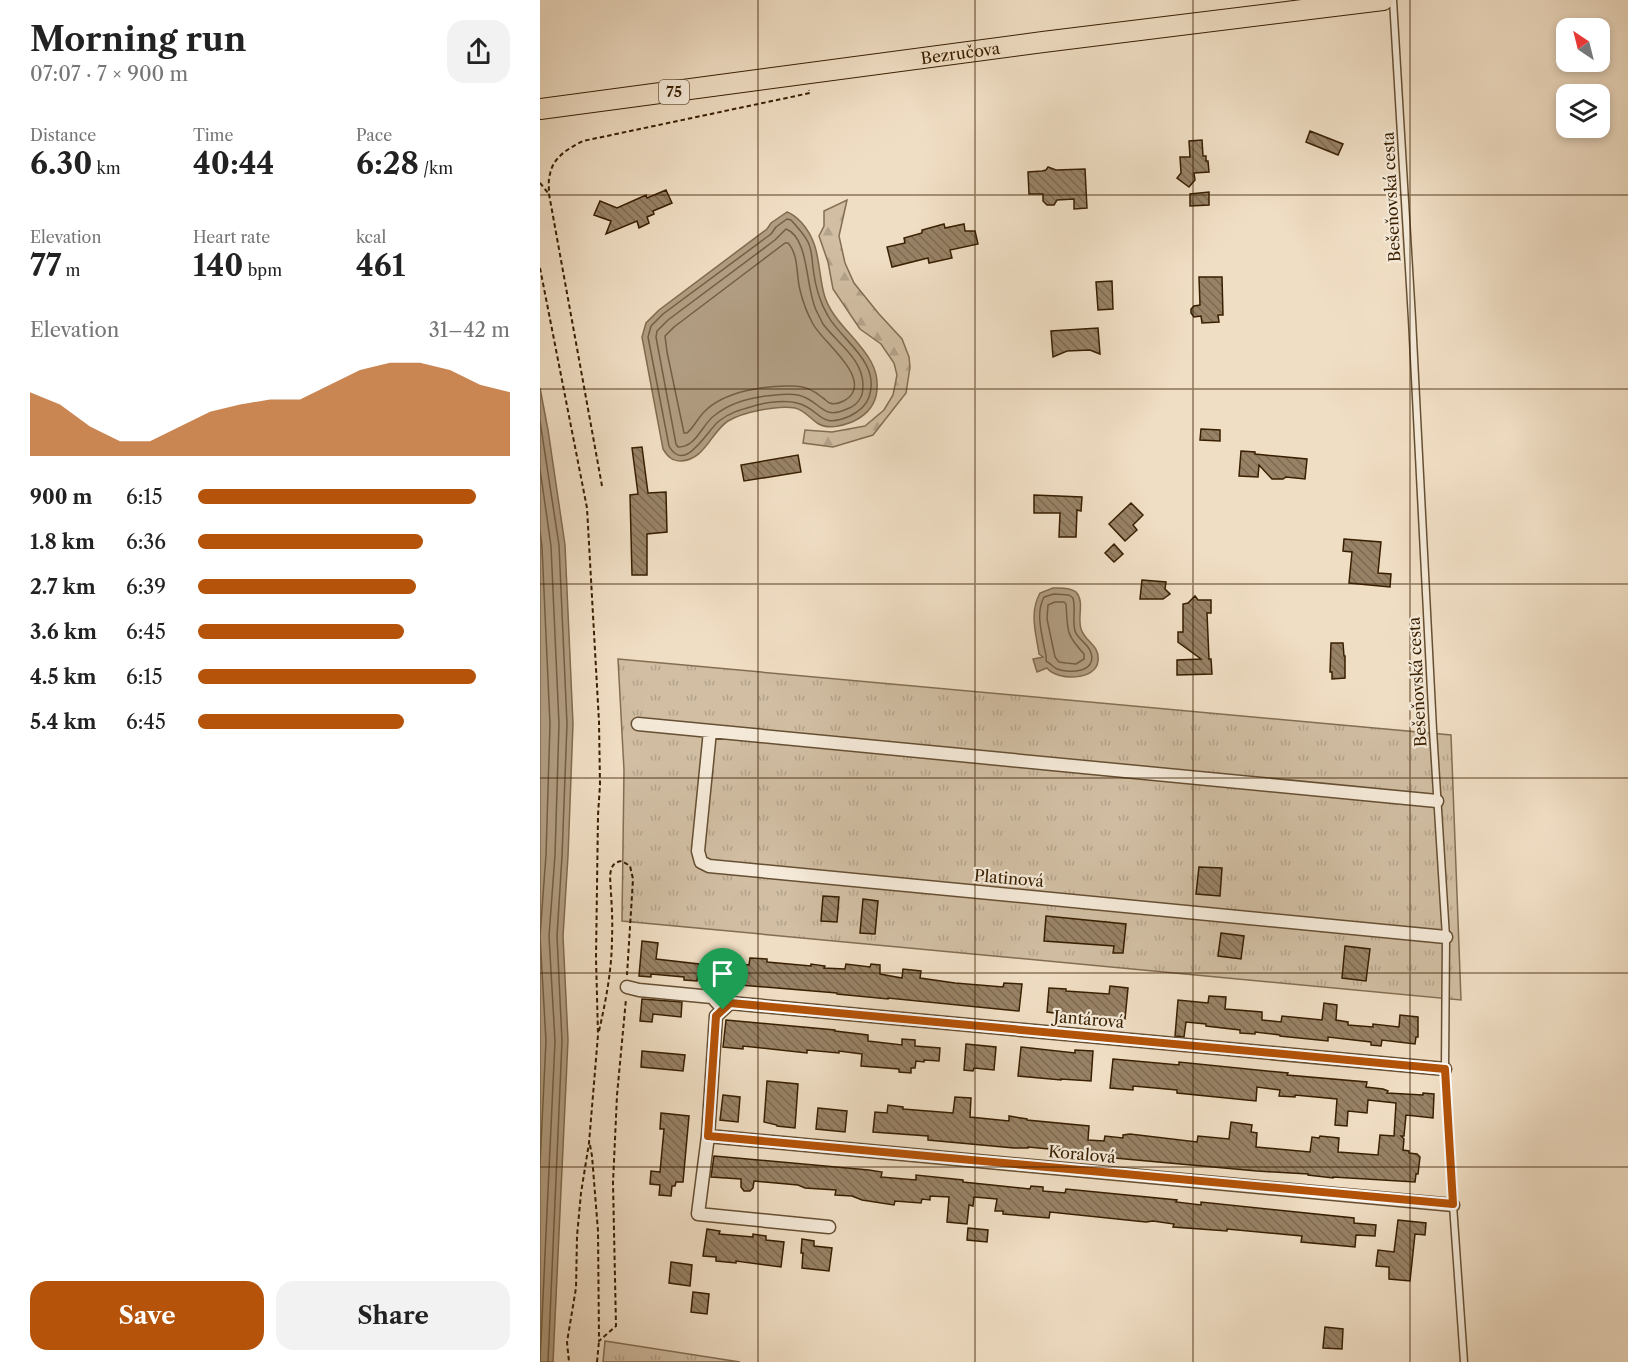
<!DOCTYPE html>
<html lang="en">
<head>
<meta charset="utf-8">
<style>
  body { margin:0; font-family:"Libre Caslon Text",serif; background:#f2f2f2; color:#222; height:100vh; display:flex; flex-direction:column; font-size:22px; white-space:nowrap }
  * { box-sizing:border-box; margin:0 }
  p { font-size:20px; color:#767676 }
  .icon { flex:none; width:33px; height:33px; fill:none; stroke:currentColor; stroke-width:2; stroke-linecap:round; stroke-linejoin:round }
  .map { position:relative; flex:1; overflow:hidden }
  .panel { display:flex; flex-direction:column; background:#fff; width:540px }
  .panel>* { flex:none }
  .needle { width:39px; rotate:325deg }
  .buttons { position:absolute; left:1016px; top:18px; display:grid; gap:12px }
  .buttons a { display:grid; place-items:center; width:54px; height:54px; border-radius:12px; background:#fff; box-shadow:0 3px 9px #0003; font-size:30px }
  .pin { position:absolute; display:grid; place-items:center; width:51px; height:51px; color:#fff; margin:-62px -26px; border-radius:50% 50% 50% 0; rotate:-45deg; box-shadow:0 0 6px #0007 }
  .pin .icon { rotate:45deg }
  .round { display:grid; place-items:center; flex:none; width:63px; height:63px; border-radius:18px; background:#f2f2f2 }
  .head { display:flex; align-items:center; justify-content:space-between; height:102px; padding:0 30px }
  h1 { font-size:33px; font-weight:700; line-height:45px }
  .figures { display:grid; grid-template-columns:repeat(3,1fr); gap:9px; height:102px; padding:6px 30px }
  .figures div { display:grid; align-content:center }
  .figures b { font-size:30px; font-weight:700 }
  .figures small { font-size:16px; font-weight:400 }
  .figures p { font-size:16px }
  .chart { height:168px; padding:12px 30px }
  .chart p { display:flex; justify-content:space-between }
  .chart svg { width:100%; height:108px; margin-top:6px; fill:#b45309; opacity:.7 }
  .cta { display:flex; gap:12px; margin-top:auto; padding:12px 30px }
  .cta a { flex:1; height:69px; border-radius:18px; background:#b45309; color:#fff; font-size:24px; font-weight:700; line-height:69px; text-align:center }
  .cta a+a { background:#f2f2f2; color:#222 }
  ul { padding:0 30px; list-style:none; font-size:20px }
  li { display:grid; grid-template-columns:96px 72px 1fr; align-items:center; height:45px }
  li i { height:15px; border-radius:8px; background:#b45309 }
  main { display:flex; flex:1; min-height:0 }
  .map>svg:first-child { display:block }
  .grass { fill:url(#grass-tufts); stroke:#846e52; stroke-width:1.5 }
  .forest { fill:url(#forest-firs); stroke:#846e52; stroke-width:1.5 }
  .water { fill:#b19d82; stroke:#816b4e; stroke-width:1.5 }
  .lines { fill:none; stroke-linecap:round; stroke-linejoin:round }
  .shore { stroke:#745e42; stroke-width:1.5 }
  .building { fill:url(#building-back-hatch); stroke:#381f01; stroke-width:1.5 }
  .lane-casing { stroke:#664f32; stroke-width:9 }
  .street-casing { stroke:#664f32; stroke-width:15 }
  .primary-casing { stroke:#381f01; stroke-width:22 }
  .path { stroke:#381f01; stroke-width:2; stroke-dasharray:4.5 3; stroke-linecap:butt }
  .lane { stroke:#f5ead9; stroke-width:6 }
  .street { stroke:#f5ead9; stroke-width:12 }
  .primary { stroke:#f0dec4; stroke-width:20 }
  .route-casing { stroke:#fff; stroke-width:12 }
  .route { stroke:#b45309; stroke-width:8 }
  .grid { fill:none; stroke:#381f01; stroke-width:1.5; stroke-opacity:0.55 }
  .labels { text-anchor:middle; stroke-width:4.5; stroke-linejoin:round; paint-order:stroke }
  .shield { fill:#f5ead9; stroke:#715c42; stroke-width:1.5 }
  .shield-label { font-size:15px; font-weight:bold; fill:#381f01 }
  .street-label { font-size:16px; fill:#381f01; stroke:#f5ead9 }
</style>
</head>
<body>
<main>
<section class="panel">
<div class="head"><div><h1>Morning run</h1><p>07:07 · 7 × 900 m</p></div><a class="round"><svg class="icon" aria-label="share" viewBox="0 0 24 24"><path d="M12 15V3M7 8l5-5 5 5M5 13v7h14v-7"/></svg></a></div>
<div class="figures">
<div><p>Distance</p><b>6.30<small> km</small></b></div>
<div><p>Time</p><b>40:44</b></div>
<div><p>Pace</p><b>6:28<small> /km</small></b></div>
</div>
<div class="figures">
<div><p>Elevation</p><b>77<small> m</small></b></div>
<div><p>Heart rate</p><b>140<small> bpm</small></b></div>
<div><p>kcal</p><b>461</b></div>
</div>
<div class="chart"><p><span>Elevation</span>31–42 m</p>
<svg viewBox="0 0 160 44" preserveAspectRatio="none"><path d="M0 44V18L10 23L20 32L30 38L40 38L50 32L60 26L70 23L80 21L90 21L100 15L110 9L120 6L130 6L140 9L150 15L160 18V44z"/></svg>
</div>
<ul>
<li><b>900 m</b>6:15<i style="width:89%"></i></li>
<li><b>1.8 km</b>6:36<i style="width:72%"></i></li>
<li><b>2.7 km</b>6:39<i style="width:70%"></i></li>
<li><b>3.6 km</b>6:45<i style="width:66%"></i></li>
<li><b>4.5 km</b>6:15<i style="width:89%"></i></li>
<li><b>5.4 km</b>6:45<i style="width:66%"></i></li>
</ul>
<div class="cta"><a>Save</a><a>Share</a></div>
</section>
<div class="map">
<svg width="1088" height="1362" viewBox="0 0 1088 1362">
  <defs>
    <pattern id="grass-tufts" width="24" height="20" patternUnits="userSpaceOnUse" patternTransform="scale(1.5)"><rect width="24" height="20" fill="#d1bea3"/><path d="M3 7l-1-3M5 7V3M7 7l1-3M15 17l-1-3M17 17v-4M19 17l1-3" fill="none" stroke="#b4a38b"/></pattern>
    <pattern id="forest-firs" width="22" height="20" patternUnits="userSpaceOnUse" patternTransform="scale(1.5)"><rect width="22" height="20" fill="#d1bea3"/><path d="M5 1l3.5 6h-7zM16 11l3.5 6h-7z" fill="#b4a38b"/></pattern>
    <pattern id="building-back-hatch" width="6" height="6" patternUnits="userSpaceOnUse" patternTransform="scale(1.5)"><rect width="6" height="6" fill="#988266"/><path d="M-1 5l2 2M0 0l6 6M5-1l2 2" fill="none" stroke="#7d6a52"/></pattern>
  </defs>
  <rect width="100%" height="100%" fill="#f0dec4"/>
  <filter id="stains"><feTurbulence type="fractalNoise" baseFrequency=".00333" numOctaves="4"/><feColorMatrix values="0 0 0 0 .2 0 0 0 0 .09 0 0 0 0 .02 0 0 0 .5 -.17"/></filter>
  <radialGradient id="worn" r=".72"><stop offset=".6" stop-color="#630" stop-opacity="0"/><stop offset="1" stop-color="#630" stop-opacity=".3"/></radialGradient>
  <path class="grass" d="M78,659L911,735L921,1000L82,921L84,770Z
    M65,1341L200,1362H63Z"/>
  <path class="forest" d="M307,200L299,236L305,263L314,283L339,314L362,339L369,357L370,367L366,393L333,435L293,447L263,443L265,430L292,432L325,426L344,410L353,395L357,375L354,363L341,344L320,329L293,289L288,262L279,236L284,226V211Z"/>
  <path class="water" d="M247,212C253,214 256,217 261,222C281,244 277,267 284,294C294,332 346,352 336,396C333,408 323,417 312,422C301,426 288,430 277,423C270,418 264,410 255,408C238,405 203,412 188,421C171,432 165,460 141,461C132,461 128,457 123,449L102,337L106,323L119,310L227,229L231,223Z
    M0,388L8,430L25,545L33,724L28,856L23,936L28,1040L13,1362H0Z
    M513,588C520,588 530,587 536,592C545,602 537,617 541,629C545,642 560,645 558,661C556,681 517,681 507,668L497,672L493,659L503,657L499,654C496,633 489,613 500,593Z"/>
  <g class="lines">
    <path class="shore" d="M247,219L251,220C257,227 264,234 268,242C272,250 272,259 273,268C275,285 279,301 288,316C302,341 341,362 329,397C326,406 318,412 310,416C278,430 282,409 257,403C246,400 228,402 217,405C203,409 190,412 179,421C168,429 145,475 129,446L108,337L111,326L123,314L231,234L236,227Z
      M246,229C270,238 265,290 277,312C279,316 281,320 283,324C297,343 322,358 323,384C323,388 323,393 321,397C318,403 313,407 307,409C281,421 281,400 258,395C248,393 236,395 226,396C209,398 189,404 175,415C162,424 156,448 138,447L136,444L116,337L117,331L128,320L235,240Z
      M248,243C259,255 256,275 260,290C263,303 267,313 273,324C282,341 323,371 313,392C310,399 297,406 290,403C288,403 285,399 283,398C275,391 264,386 254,386C226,385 184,391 164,412C158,418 154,427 147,433H144L127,352L125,336L134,327L245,243Z
      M0,421L19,545L27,724L22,856L17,936L22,1041L8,1362
      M0,469L11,546L19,724L15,855L9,936L15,1041L0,1362
      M0,531L2,547L10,724L6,855L0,936L6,1041L0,1164
      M514,594L529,595L533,598C536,609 532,620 535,631C538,640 549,644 551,653C557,672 530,674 517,669C513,667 510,663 506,661C507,655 505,652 504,646C501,630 496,612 504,597Z
      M515,602H524L526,604C528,631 525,633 544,654V659L536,664L526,663L519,662L515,657L507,619L508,605Z"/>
  </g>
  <path class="building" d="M770,131L803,144L798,155L766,142Z
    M662,140L663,156H666V161H668L669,172L654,173L655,180L649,187L637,178L641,173L640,157H650L649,141Z
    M508,167L516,170L545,169L547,208L534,209V199L517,200L514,205H507L503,201V194H489L488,172L502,171L506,170Z
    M126,190L132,203L113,211L114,214L107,217L109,223L99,228L97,221L66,234L71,221L54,215L60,201L77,208L106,195L107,198Z
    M669,192V205L650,206V194Z
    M404,224L405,228L424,224L425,231H435L438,244L410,250L412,258L389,263L388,258L352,267L347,247L365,243L364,238L382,233V230Z
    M659,277H682L683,315H678L679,322L662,323L661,316L654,317L651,313V309L654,306L660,305Z
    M572,281L573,309L558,310L556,282Z
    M558,328L560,354L550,350L527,351L513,357L511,331Z
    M661,429L680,430V441L660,440Z
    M102,447L108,493L126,492L127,532L107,534V575H92L90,495L98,494L92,448Z
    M701,451L715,452V454L767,459L765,479L746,477L743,479H732L719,465L718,477L699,476Z
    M258,455L261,472L204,481L201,465Z
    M494,495L542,497L541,511L537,510L536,537H519L520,513H494Z
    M591,503L603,515L593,525L597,530L585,541L569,524Z
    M804,539L841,542L838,573L851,574L850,587L809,583L812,552L803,551Z
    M574,544L583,554L574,562L565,553Z
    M602,580L626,582L625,589L630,594L623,599H600Z
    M655,596L658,600H671V613H667L669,659H671L672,674L637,675V660L661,659L638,642V632H643V604L648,603Z
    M791,643H803L804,656H805V678L792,679V672H790Z
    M659,867L682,868L680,896L656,894Z
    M283,896L299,897L297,922L281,921Z
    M323,899L338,901L335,934L320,933Z
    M506,916L586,924L583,953H573L574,946L504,941Z
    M681,933L704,936L701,959L678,956Z
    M102,941L118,943L116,959L159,964L157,981L144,980V977L111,974V977L99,976Z
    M805,946L830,949L826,981L802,978Z
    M210,958L227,959V962L271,966V964L285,966L284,968L305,969L306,964L330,967L331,964L340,965V974L362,978L363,969L381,971L380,978L415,983L463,987L464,983L482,984L479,1011L348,998V999L297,994V993L176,983L178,962L209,965Z
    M570,986L588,988L585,1019L575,1018V1021L507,1012L509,988L526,989V991L569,994Z
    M669,996L686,997L685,1009L722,1012V1020L741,1022L742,1016L782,1020L784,1003L797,1005L796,1020L808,1022V1025L833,1027V1024L859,1027L860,1015L878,1017V1037H876L875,1044L842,1040L841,1046L831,1045V1042L788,1037V1041L740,1036V1035L715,1032V1034L700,1033V1030L666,1026V1024L646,1022L644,1037L635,1036L638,1000L668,1003Z
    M102,999L142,1002L141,1017L113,1014L112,1022L100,1021Z
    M186,1020L295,1030V1031L328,1035V1041L362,1045V1039L375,1040V1046L400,1048L399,1061L384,1060V1062L376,1061L375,1068H371V1073L359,1072V1069L321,1066L322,1054L299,1051V1053L267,1050V1053L203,1046V1049L183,1047Z
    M426,1044L456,1047L454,1070L434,1068L433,1071L424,1070Z
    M481,1047L535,1053V1050L553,1051L551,1081L521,1079V1080L478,1076Z
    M102,1051L145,1055L143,1071L101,1067Z
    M573,1059L639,1065V1062L748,1073L747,1075L827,1082L826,1087L843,1089L848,1091L847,1093L883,1095V1093L894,1094L893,1118L866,1115L864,1136H861L864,1139L863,1150L869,1151V1153L877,1154L880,1157L878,1174H876L875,1182L793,1177V1178L768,1175V1174L717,1171L520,1153V1150L488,1147V1148H474L388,1140V1136L333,1132L335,1112L347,1113L348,1105L363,1107V1109L413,1113L415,1097L431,1098L430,1117L469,1121V1116L487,1119V1120L549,1126L548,1140L564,1141L565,1136L583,1138V1135L590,1134L657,1142L658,1136L689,1139L691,1122L712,1125L711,1132L717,1133L716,1147L770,1152L772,1137L779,1138L780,1136L799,1138L798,1152L838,1155L840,1135L854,1136L856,1103L828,1100L827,1113L808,1111L807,1126L795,1125L797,1099L755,1095V1097L739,1096L740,1090L717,1087L716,1101L637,1093V1090L593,1086V1090L570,1088Z
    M227,1081L258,1084L255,1128L237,1126V1125L224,1122Z
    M183,1095L200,1097L198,1122L180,1120Z
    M278,1108L307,1111L305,1132L276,1129Z
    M121,1113L149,1116L143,1182H136L135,1186H132L131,1196L119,1195L120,1185L110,1184L111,1171L120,1172L124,1129H120Z
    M174,1156L329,1170L342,1172L341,1177L376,1180V1175L423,1180V1182L490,1189L491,1186L503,1187V1191L525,1193L526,1189L637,1200L636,1202L661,1205V1202L814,1218V1223L836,1225L835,1236L816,1235L815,1247L761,1242L762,1236L687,1229V1231L633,1227L634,1224L613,1221L606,1222L510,1212L509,1218L463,1214V1211H455L457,1199L434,1197L433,1206L429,1205L427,1224L407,1222L409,1197L390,1196V1200L382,1199L381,1203L355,1201L354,1205L322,1200L312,1196L295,1195L296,1190L265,1188L258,1185L214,1181L213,1188L210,1191H204L201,1187V1179L171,1177Z
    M858,1220L886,1223L885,1235L875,1234L870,1281L849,1279V1267L836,1266L838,1250L854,1252Z
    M428,1228L448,1230L447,1242L427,1240Z
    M167,1229L180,1231L179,1234L213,1237V1234L226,1236V1240L244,1242L241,1267L196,1261V1263L176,1261V1257L163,1256Z
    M262,1239L274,1241V1246L292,1248L289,1271L262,1268L263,1253H261Z
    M131,1262L152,1265L150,1286L129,1283Z
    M153,1292L169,1294L167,1314L151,1312Z
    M785,1327L803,1329L802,1349L783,1348Z"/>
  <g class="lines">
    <defs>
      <path id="lane" d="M853,0L872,319L893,730L906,937L905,1069L913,1205L924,1362"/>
      <path id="street" d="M98,724L897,801
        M170,731L158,851L161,862L169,866L906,937
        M87,987L99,990L172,997L183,1009
        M168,1136L913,1205
        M289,1227L158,1214L168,1136L176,1016L190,1003L905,1069"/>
      <g id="primary">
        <path id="s1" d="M0,109L503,42L843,0"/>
      </g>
    </defs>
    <use href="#lane" class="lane-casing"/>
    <use href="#street" class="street-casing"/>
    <use href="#primary" class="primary-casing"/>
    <path class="path" d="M0,183L9,194
      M0,268L47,508L59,722L60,785L58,815L56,958L58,1035L49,1143L41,1193L37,1236L36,1288L27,1342L29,1362
      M62,486L9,194C9,187 8,180 10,174C13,157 29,148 43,141L270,93L269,90
      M59,1031C66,1000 72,969 72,937C73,917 71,896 70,876C71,867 73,862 82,861L90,866L93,879L87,975
      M50,1145L52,1156L58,1231L59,1341L76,1326L73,1183L77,1095L86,999
      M57,1362L59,1341"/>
    <use href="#lane" class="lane"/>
    <use href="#street" class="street"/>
    <use href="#primary" class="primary"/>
  </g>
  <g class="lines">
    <defs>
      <path id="route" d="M190,1003L905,1069L913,1204L168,1136L176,1016Z"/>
    </defs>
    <use href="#route" class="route-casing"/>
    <use href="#route" class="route"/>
  </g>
  <path class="grid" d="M218,0V1362M435,0V1362M653,0V1362M870,0V1362M0,195H1088M0,389H1088M0,584H1088M0,778H1088M0,973H1088M0,1167H1088"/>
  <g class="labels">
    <rect class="shield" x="119" y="80" width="30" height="24" rx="4.5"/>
    <g class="shield-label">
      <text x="134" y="97">75</text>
    </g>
    <g class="street-label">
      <text dy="6" stroke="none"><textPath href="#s1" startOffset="424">Bezručova</textPath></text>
      <text transform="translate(851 197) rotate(-93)" y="6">Bešeňovská cesta</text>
      <text transform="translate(877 682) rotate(-93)" y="6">Bešeňovská cesta</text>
      <text transform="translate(469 878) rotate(5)" y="6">Platinová</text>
      <text transform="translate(549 1019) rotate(5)" y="6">Jantárová</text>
      <text transform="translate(542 1154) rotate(5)" y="6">Koralová</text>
    </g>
  </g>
  <rect width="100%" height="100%" filter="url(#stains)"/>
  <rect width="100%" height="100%" fill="url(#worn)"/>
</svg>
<div class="buttons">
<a><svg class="needle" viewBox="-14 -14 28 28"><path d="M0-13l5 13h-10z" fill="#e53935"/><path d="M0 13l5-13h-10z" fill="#767676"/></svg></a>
<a><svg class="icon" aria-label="layers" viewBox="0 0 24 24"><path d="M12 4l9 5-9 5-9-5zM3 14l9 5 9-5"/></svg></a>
</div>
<div class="pin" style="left:183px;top:1010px;background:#1e9e55"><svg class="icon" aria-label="arrive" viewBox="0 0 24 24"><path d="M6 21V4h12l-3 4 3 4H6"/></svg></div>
</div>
</main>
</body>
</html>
